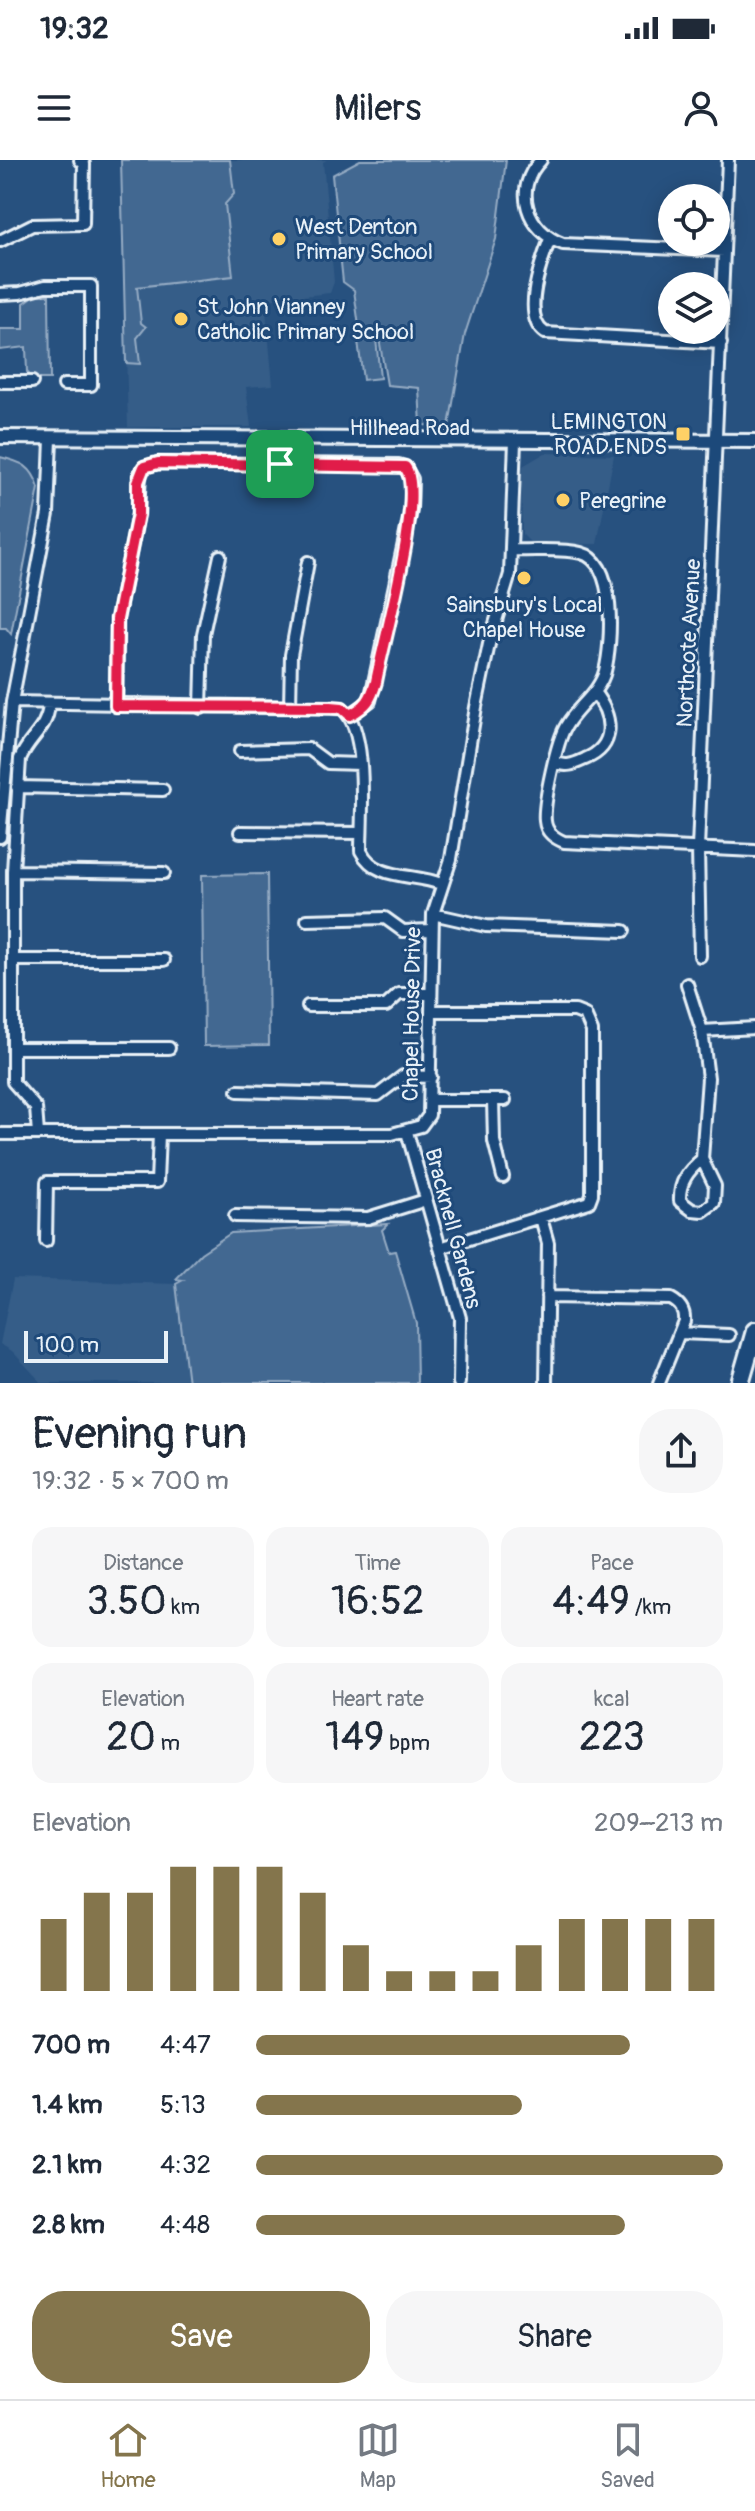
<!DOCTYPE html>
<html lang="en">
<head>
<meta charset="utf-8">
<style>
  body { margin:0; font-family:Pangolin,sans-serif; background:#f6f6f7; color:#1f2937; height:100vh; display:flex; flex-direction:column; font-size:30px; white-space:nowrap }
  * { box-sizing:border-box; margin:0 }
  p { font-size:26px; color:#747a83 }
  .icon { flex:none; width:44px; height:44px; fill:none; stroke:currentColor; stroke-width:2; stroke-linecap:round; stroke-linejoin:round }
  .map { position:relative; height:1223px; overflow:hidden }
  .details { display:flex; flex-direction:column; background:#fff; flex:1 }
  .details>* { flex:none }
  .tools { position:absolute; left:658px; top:24px; display:grid; gap:16px }
  .tools a { display:grid; place-items:center; width:72px; height:72px; border-radius:50%; background:#fff; box-shadow:0 4px 20px #0003; font-size:40px }
  .scale { position:absolute; left:24px; bottom:20px; width:144px; box-sizing:border-box; padding-left:8px; border:4px solid #e8f1f8; border-top:0; font-size:22px; line-height:28px; white-space:nowrap; color:#e8f1f8; -webkit-text-stroke:6px #1f4a7a; paint-order:stroke }
  .pin { position:absolute; display:grid; place-items:center; width:68px; height:68px; color:#fff; margin:-34px; border-radius:16px; box-shadow:0 4px 12px #0006 }
  .round { display:grid; place-items:center; flex:none; width:84px; height:84px; border-radius:32px; background:#f6f6f7 }
  .headline { display:flex; align-items:center; justify-content:space-between; height:136px; padding:0 32px }
  h1 { font-size:44px; font-weight:600; line-height:60px }
  .figures { display:grid; grid-template-columns:repeat(3,1fr); gap:12px; height:136px; padding:8px 32px }
  .figures div { display:grid; align-content:center; border-radius:20px; background:#f6f6f7; text-align:center }
  .figures b { font-size:40px; font-weight:600 }
  .figures small { font-size:22px; font-weight:400 }
  .figures p { font-size:22px }
  .chart { height:224px; padding:16px 32px }
  .chart p { display:flex; justify-content:space-between }
  .chart svg { width:100%; height:144px; margin-top:8px; stroke:#84754c; stroke-width:6 }
  .primary-button { display:flex; gap:16px; margin-top:auto; padding:16px 32px }
  .primary-button a { flex:1; height:92px; border-radius:32px; background:#84754c; color:#fff; font-size:32px; font-weight:600; line-height:92px; text-align:center }
  .primary-button a+a { background:#f6f6f7; color:#1f2937 }
  ul { padding:0 32px; list-style:none; font-size:26px }
  li { display:grid; grid-template-columns:128px 96px 1fr; align-items:center; height:60px }
  li i { height:20px; border-radius:10px; background:#84754c }
  .status { display:flex; justify-content:space-between; align-items:center; height:56px; padding:0 40px; background:#fff; direction:ltr }
  .status svg { height:22px; fill:currentColor }
  header { display:flex; justify-content:space-between; align-items:center; height:104px; padding:0 32px; background:#fff; font-size:36px; font-weight:600 }
  .dock { display:flex; justify-content:space-around; align-items:center; height:112px; border-top:2px solid #e0e1e3; background:#fff; font-size:22px; color:#747a83 }
  .dock a { display:grid; justify-items:center; gap:4px }
  .dock .active { color:#84754c }
  .map>svg:first-child { display:block }
  .built { fill:#355d88 }
  .green { fill:#436891; stroke:#96acc4; stroke-width:2 }
  .lines { fill:none; stroke-linecap:round; stroke-linejoin:round }
  .minor-casing { stroke:#e8f1f8; stroke-width:16 }
  .tertiary-casing { stroke:#e8f1f8; stroke-width:18 }
  .trunk-casing { stroke:#e8f1f8; stroke-width:22 }
  .minor { stroke:#1f4a7a; stroke-width:10 }
  .tertiary { stroke:#1f4a7a; stroke-width:12 }
  .trunk { stroke:#1f4a7a; stroke-width:16 }
  .route-casing { stroke:#fff; stroke-width:16 }
  .route { stroke:#e11d48; stroke-width:10 }
  .poi-dot { fill:#ffd166; stroke:#1f4a7a; stroke-width:3 }
  .labels { text-anchor:middle; stroke-width:6; stroke-linejoin:round; paint-order:stroke }
  .poi-label { font-size:22px; fill:#e8f1f8; stroke:#1f4a7a; text-anchor:start }
  .street-label { font-size:22px; fill:#e8f1f8; stroke:#1f4a7a }
</style>
</head>
<body>
<div class="status"><b>19:32</b><svg viewBox="0 0 49 12"><path d="M0 12V9h3v3zM5 12V6h3v6zM10 12V3h3v9zM15 12V0h3v12zM26 1h20v11H26zM47 4h2v5h-2z"/></svg></div>
<header><svg class="icon" aria-label="menu" viewBox="0 0 24 24"><path d="M4 6h16M4 12h16M4 18h16"/></svg>Milers<svg class="icon" aria-label="person" viewBox="0 0 24 24"><circle cx="12" cy="8" r="4"/><path d="M4 21q1-7 8-7t8 7"/></svg></header>
<div class="map">
<svg width="755" height="1223" viewBox="0 0 755 1223">
  <rect width="100%" height="100%" fill="#27517f"/>
  <filter id="ink" filterUnits="userSpaceOnUse"><feTurbulence type="fractalNoise" baseFrequency=".0125" numOctaves="2"/><feDisplacementMap in="SourceGraphic" scale="16" xChannelSelector="R" yChannelSelector="G"/><feConvolveMatrix kernelMatrix="1 2 1 2 8 2 1 2 1" color-interpolation-filters="sRGB"/></filter>
  <g filter="url(#ink)">
    <path class="built" d="M121,0H327L323,2L334,122L330,133L265,140L273,225L246,227L251,267H128Z
      M545,293L614,295L597,384H532L522,374L521,307Z
      M13,1119L176,1124L188,1223H42L12,1191L0,1184Z"/>
    <path class="green" d="M121,0H230L234,34L225,44L233,116L137,127L141,163L146,167L137,178L140,204L126,203Z
      M360,0H506L496,79L465,174L449,266L421,265L419,228L387,225L378,172L360,174L354,130L343,122L332,15Z
      M35,135H49L50,219H33L27,212L26,187L0,190V169H24V143Z
      M376,179L380,218L363,220L358,181Z
      M0,297C22,302 32,306 39,328L11,474L6,468H0Z
      M267,714L269,885L204,886L202,715Z
      M388,1064L382,1070L389,1092L395,1091L416,1163L417,1223H188L176,1124L183,1120L176,1119L201,1093L231,1073Z"/>
    <g class="lines">
      <defs>
        <path id="minor" d="M541,0C512,29 527,71 563,84L724,91
          M550,79C541,102 521,157 545,173L721,183
          M0,81L32,65L83,64L84,4L80,0
          M0,134L20,133L45,126H91V225H64
          M0,222H32
          M514,390C535,391 561,388 581,393C617,402 612,483 605,511C600,532 577,547 566,566C557,580 543,644 545,661C546,673 555,678 564,682L755,691
          M12,542L342,548C369,570 361,657 361,691C376,721 413,713 441,724
          M116,546L117,459L138,354L140,313L144,307L158,303L399,305L405,307L412,319L411,350L370,541L350,555
          M290,547L291,495L308,402
          M201,548L203,474L220,396
          M240,591L309,589L328,603L360,604
          M555,602C566,608 574,604 585,599C617,586 613,556 594,532
          M17,627L163,630
          M240,672L361,673
          M0,677L12,542L48,354L51,279
          M13,711L164,713
          M433,754L486,766L624,771
          M307,760L385,758L403,771L431,770
          M700,796L698,688L728,0
          M13,800H164
          M687,824L702,871L708,918L702,999L715,1026L714,1043L703,1051L692,1050L680,1041C679,1022 688,1011 702,999
          M308,846H386L399,834H431
          M431,851H575L585,855L592,871V1034L589,1042L440,1088
          M702,871L755,868
          M13,888H169
          M238,931L378,935L403,916L431,917
          M431,940H505
          M493,940L494,981L503,1017
          M407,972L460,1158L459,1223
          M0,974H392L421,966L429,955L433,754L451,699L476,547L489,484L510,414L515,281
          M38,974L36,948L13,922V711L20,599C29,577 47,570 49,545
          M235,1056L368,1058L426,1040
          M541,1058L548,1083L546,1223
          M46,1081L47,1022H157L159,974
          M547,1137L671,1139C680,1144 685,1150 684,1161L659,1223
          M680,1173L729,1175"/>
        <path id="tertiary" d="M0,277L755,281"/>
        <path id="trunk" d="M740,1223L755,1171"/>
      </defs>
      <use href="#minor" class="minor-casing"/>
      <use href="#tertiary" class="tertiary-casing"/>
      <use href="#trunk" class="trunk-casing"/>
      <use href="#minor" class="minor"/>
      <use href="#tertiary" class="tertiary"/>
      <use href="#trunk" class="trunk"/>
    </g>
  </g>
  <g class="lines" filter="url(#ink)">
    <defs>
      <path id="route" d="M158,303L405,307C426,332 383,483 376,522C371,539 367,546 350,555L342,548L331,547L116,546L117,459L138,354V322L144,307Z"/>
    </defs>
    <use href="#route" class="route-casing"/>
    <use href="#route" class="route"/>
  </g>
  <g class="poi-dot">
    <circle cx="279" cy="79" r="8"/>
    <circle cx="181" cy="159" r="8"/>
    <rect x="675" y="266" width="16" height="16" rx="4"/>
    <circle cx="563" cy="340" r="8"/>
    <circle cx="524" cy="418" r="8"/>
  </g>
  <g class="labels">
    <g class="poi-label">
      <text x="295" y="74">West Denton<tspan x="295" dy="25">Primary School</tspan></text>
      <text x="197" y="154">St John Vianney<tspan x="197" dy="25">Catholic Primary School</tspan></text>
      <text x="667" y="269" text-anchor="end">LEMINGTON<tspan x="667" dy="25">ROAD ENDS</tspan></text>
      <text x="579" y="348">Peregrine</text>
      <text x="524" y="452" text-anchor="middle">Sainsbury's Local<tspan x="524" dy="25">Chapel House</tspan></text>
    </g>
    <g class="street-label">
      <text x="410" y="275">Hillhead Road</text>
      <text transform="translate(688 483) rotate(-87)" y="8">Northcote Avenue</text>
      <text transform="translate(411 854) rotate(-89)" y="8">Chapel House Drive</text>
      <text transform="translate(454 1068) rotate(75)" y="8">Bracknell Gardens</text>
    </g>
  </g>
</svg>
<div class="tools">
<a><svg class="icon" aria-label="locate" viewBox="0 0 24 24"><circle cx="12" cy="12" r="6"/><path d="M12 2v4M12 18v4M2 12h4M18 12h4"/></svg></a>
<a><svg class="icon" aria-label="layers" viewBox="0 0 24 24"><path d="M12 4l9 5-9 5-9-5zM3 14l9 5 9-5"/></svg></a>
</div>
<div class="scale">100 m</div>
<div class="pin" style="left:280px;top:304px;background:#1e9e55"><svg class="icon" aria-label="arrive" viewBox="0 0 24 24"><path d="M6 21V4h12l-3 4 3 4H6"/></svg></div>
</div>
<section class="details">
<div class="headline"><div><h1>Evening run</h1><p>19:32 · 5 × 700 m</p></div><a class="round"><svg class="icon" aria-label="share" viewBox="0 0 24 24"><path d="M12 15V3M7 8l5-5 5 5M5 13v7h14v-7"/></svg></a></div>
<div class="figures">
<div><p>Distance</p><b>3.50<small> km</small></b></div>
<div><p>Time</p><b>16:52</b></div>
<div><p>Pace</p><b>4:49<small> /km</small></b></div>
</div>
<div class="figures">
<div><p>Elevation</p><b>20<small> m</small></b></div>
<div><p>Heart rate</p><b>149<small> bpm</small></b></div>
<div><p>kcal</p><b>223</b></div>
</div>
<div class="chart"><p><span>Elevation</span>209–213 m</p>
<svg viewBox="0 0 160 44" preserveAspectRatio="none"><path d="M5 44V22M15 44V14M25 44V14M35 44V6M45 44V6M55 44V6M65 44V14M75 44V30M85 44V38M95 44V38M105 44V38M115 44V30M125 44V22M135 44V22M145 44V22M155 44V22"/></svg>
</div>
<ul>
<li><b>700 m</b>4:47<i style="width:80%"></i></li>
<li><b>1.4 km</b>5:13<i style="width:57%"></i></li>
<li><b>2.1 km</b>4:32<i style="width:100%"></i></li>
<li><b>2.8 km</b>4:48<i style="width:79%"></i></li>
</ul>
<div class="primary-button"><a>Save</a><a>Share</a></div>
</section>
<nav class="dock">
<a class="active"><svg class="icon" aria-label="home" viewBox="0 0 24 24"><path d="M3 11l9-7 9 7M6 9v11h12V9"/></svg>Home</a>
<a><svg class="icon" aria-label="map" viewBox="0 0 24 24"><path d="M3 6l6-2 6 2 6-2v14l-6 2-6-2-6 2zM9 4v14M15 6v14"/></svg>Map</a>
<a><svg class="icon" aria-label="saved" viewBox="0 0 24 24"><path d="M7 4h10v16l-5-4-5 4z"/></svg>Saved</a>
</nav>
</body>
</html>
